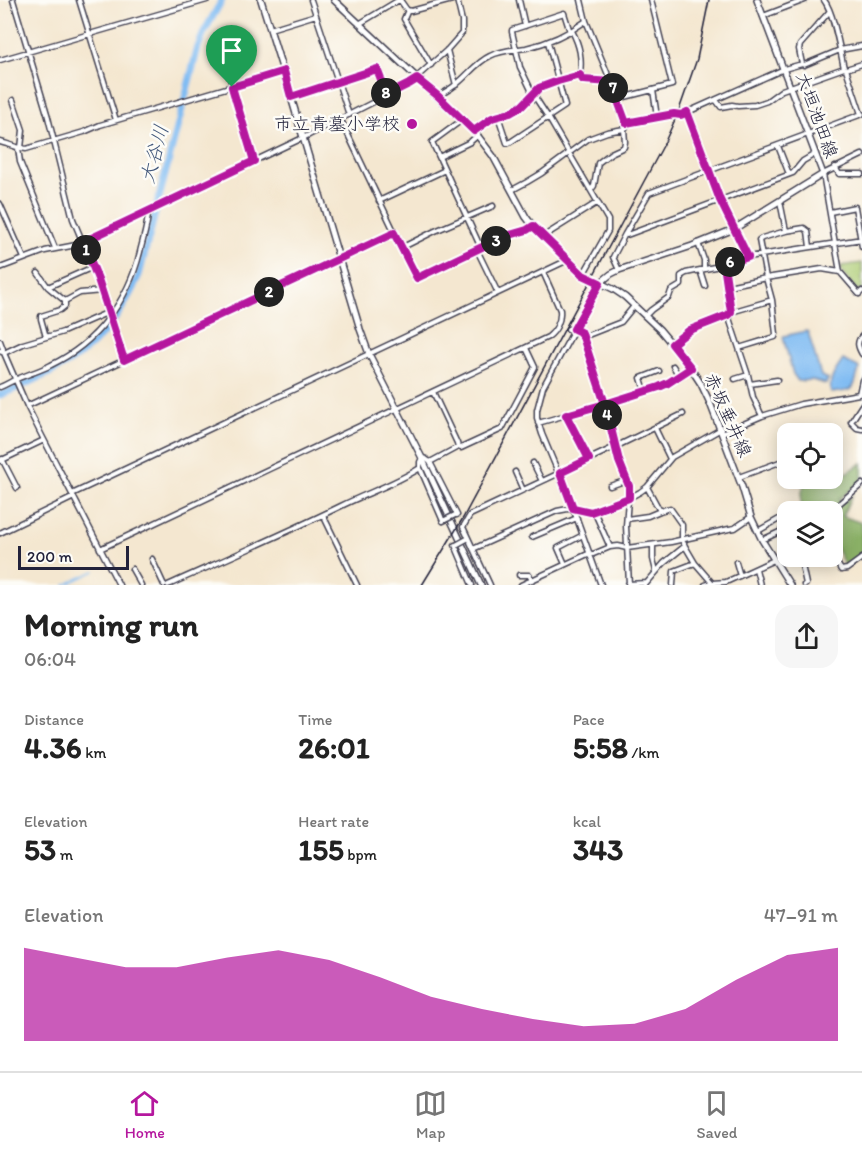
<!DOCTYPE html>
<html lang="en">
<head>
<meta charset="utf-8">
<style>
  body { margin:0; font-family:Itim,"Klee One",sans-serif; background:#f6f6f6; color:#222; height:100vh; display:flex; flex-direction:column; font-size:22px; white-space:nowrap }
  * { box-sizing:border-box; margin:0 }
  p { font-size:20px; color:#767676 }
  .icon { flex:none; width:33px; height:33px; fill:none; stroke:currentColor; stroke-width:2; stroke-linecap:round; stroke-linejoin:round }
  .map { position:relative; height:585px; overflow:hidden }
  .panel { display:flex; flex-direction:column; background:#fff; flex:1 }
  .panel>* { flex:none }
  .buttons { position:absolute; left:777px; top:423px; display:grid; gap:12px }
  .buttons a { display:grid; place-items:center; width:66px; height:66px; border-radius:12px; background:#fff; box-shadow:0 3px 15px #0003; font-size:30px }
  .scale { position:absolute; left:18px; bottom:15px; width:111px; box-sizing:border-box; padding-left:6px; border:3px solid #22223b; border-top:0; font-size:16px; line-height:21px; white-space:nowrap; color:#22223b; -webkit-text-stroke:4px #fdfcf7; paint-order:stroke }
  .pin { position:absolute; display:grid; place-items:center; width:51px; height:51px; color:#fff; margin:-62px -26px; border-radius:50% 50% 50% 0; rotate:-45deg; box-shadow:0 0 6px #0007 }
  .pin .icon { rotate:45deg }
  .km { position:absolute; width:30px; height:30px; margin:-15px; border-radius:50%; background:#222; color:#fff; font-size:16px; line-height:30px; text-align:center }
  .round { display:grid; place-items:center; flex:none; width:63px; height:63px; border-radius:18px; background:#f6f6f6 }
  .overview { display:flex; align-items:center; justify-content:space-between; height:102px; padding:0 24px }
  h1 { font-size:33px; font-weight:700; line-height:45px }
  .metrics { display:grid; grid-template-columns:repeat(3,1fr); gap:9px; height:102px; padding:6px 24px }
  .metrics div { display:grid; align-content:center }
  .metrics b { font-size:30px; font-weight:700 }
  .metrics small { font-size:16px; font-weight:400 }
  .metrics p { font-size:16px }
  .chart { height:168px; padding:12px 24px }
  .chart p { display:flex; justify-content:space-between }
  .chart svg { width:100%; height:108px; margin-top:6px; fill:#b5179e; opacity:.7 }
  .dock { display:flex; justify-content:space-around; align-items:center; height:84px; border-top:2px solid #e0e0e0; background:#fff; font-size:16px; color:#767676 }
  .dock a { display:grid; justify-items:center; gap:3px }
  .dock .selected { color:#b5179e }
  .map>svg:first-child { display:block }
  .green { fill:#adcc74; stroke:#687758; stroke-width:1.5 }
  .forest { fill:#8ab066; stroke:#566950; stroke-width:1.5 }
  .water { fill:#80bcf3; stroke:#516f97; stroke-width:1.5 }
  .lines { fill:none; stroke-linecap:round; stroke-linejoin:round }
  .stream { stroke:#80bcf3; stroke-width:1.5 }
  .river { stroke:#80bcf3; stroke-width:7 }
  .minor-casing { stroke:#424051; stroke-width:7 }
  .major-casing { stroke:#424051; stroke-width:8 }
  .minor { stroke:#fff; stroke-width:4 }
  .major { stroke:#fff; stroke-width:5 }
  .rail { stroke:#22223b; stroke-width:1.5 }
  .minor-bridge-casing { stroke:#424051; stroke-width:7; stroke-linecap:butt }
  .minor-bridge { stroke:#fff; stroke-width:4 }
  .route-casing { stroke:#fff; stroke-width:12 }
  .route { stroke:#b5179e; stroke-width:8 }
  .poi-dot { fill:#b5179e; stroke:#fdfcf7; stroke-width:2 }
  .labels { text-anchor:middle; stroke-width:5; stroke-linejoin:round; paint-order:stroke }
  .street-label { font-size:18px; fill:#22223b; stroke:#fdfcf7 }
  .poi-label { font-size:18px; fill:#22223b; stroke:#fdfcf7; text-anchor:end }
  .water-label { font-size:20px; font-style:italic; fill:#43587b; stroke:#fdfcf7 }
</style>
</head>
<body>
<div class="map">
<svg width="862" height="585" viewBox="0 0 862 585">
  <rect width="100%" height="100%" fill="#fdfcf7"/>
  <filter id="ink" filterUnits="userSpaceOnUse"><feTurbulence type="fractalNoise" baseFrequency=".0167" numOctaves="2"/><feDisplacementMap in="SourceGraphic" scale="12" xChannelSelector="R" yChannelSelector="G"/><feConvolveMatrix kernelMatrix="1 2 1 2 8 2 1 2 1" color-interpolation-filters="sRGB"/></filter>
  <filter id="wash" filterUnits="userSpaceOnUse"><feTurbulence type="fractalNoise" baseFrequency=".008" numOctaves="4" result="noise"/><feDisplacementMap in="SourceGraphic" scale="24" xChannelSelector="R" yChannelSelector="G"/><feGaussianBlur stdDeviation="1.35" result="paint"/><feColorMatrix in="noise" values="0 0 0 0 0 0 0 0 0 0 0 0 0 0 0 0 0 1.4 0 .05"/><feComposite in="paint" operator="in"/></filter>
  <g filter="url(#wash)">
    <rect width="100%" height="100%" fill="#f4e7d0"/>
    <path class="green" d="M862,263V289L858,291L842,273L841,266Z"/>
    <path class="forest" d="M862,463V481L839,499L843,502L852,496L842,516L862,523V554L845,566L836,548L832,512L812,511L811,510L802,511C799,500 802,490 806,479L832,478L833,472L836,480Z"/>
    <path class="water" d="M806,331L808,332L821,376L828,379L826,384L812,380L798,381L793,374L783,337L784,336Z
      M843,360L858,367L859,369C852,392 857,390 831,393C828,380 836,370 843,360Z"/>
    <g class="lines">
      <path class="stream" d="M65,585L95,571"/>
      <path class="river" d="M0,395C20,387 40,378 59,368C97,348 123,313 139,275L198,47L204,32L222,0"/>
    </g>
  </g>
  <g filter="url(#ink)">
    <g class="lines">
      <defs>
        <path id="minor" d="M13,0L48,117L73,219L98,279L124,360
          M79,0L116,120
          M311,0L349,115
          M400,0L407,10L411,11L452,0
          M519,0L525,26
          M581,0L586,21L611,82L626,127L624,129L625,142L624,147L611,153L598,163L594,186L591,190
          M408,10L404,19L431,65
          M763,16L805,0
          M359,24L399,0
          M270,29L316,15
          M572,31C580,46 582,58 580,75
          M570,32L564,13L512,30V32L520,67L533,94L548,117L608,220V231L583,275
          M220,44L254,161
          M447,50L456,85
          M0,60L207,0
          M802,64L799,49L800,45L829,12
          M844,68L846,69L861,114
          M846,69L862,64
          M580,75L583,80L611,82
          M653,90L657,117
          M438,96C443,93 449,90 454,86C467,77 475,63 490,56C501,50 514,50 526,48C548,43 568,34 586,21
          M291,97L377,69L387,95
          M617,99L672,85L651,0
          M13,100L23,130L21,148
          M716,100L721,107L732,105L738,106L755,105L767,101L782,90L844,68C840,51 834,13 824,0
          M688,112L720,200L748,257
          M498,116L507,143H509L565,106L548,42
          M341,120L416,277L417,278L503,237L527,230L533,226
          M625,123L674,115H681L784,69L802,64L804,65L840,50L862,46
          M474,131L492,118L510,113L521,106L539,89L558,81L580,75
          M478,135L470,142L439,157L481,248
          M0,142C9,144 17,148 26,149L84,132L100,125L284,71
          M778,146L789,174
          M18,148L20,162L55,248
          M862,155L823,174L840,272L859,294L862,291
          M439,157L432,142L462,120
          M835,167L839,174H862
          M512,190L527,182L542,173L588,139L607,132L624,129
          M379,201L445,170
          M780,201L786,231
          M0,204L24,258
          M830,212L855,207L862,247
          M625,234L627,235L793,173L803,161L815,154
          M544,236L598,202
          M698,243L704,260V269
          M810,247L808,231L804,228L786,231L762,238L759,240L766,278L822,269L840,272
          M401,248L435,231L493,206
          M477,250L498,293
          M724,265L731,312L728,315L748,375L753,397L762,416
          M0,268L45,251L76,245L83,242L309,135L409,84L447,50L462,33V21L457,0
          M619,270L613,257L625,234L649,193L862,114
          M700,270L705,286
          M38,273L48,287L93,267
          M600,283L543,387L537,410V418L542,434L573,508L601,585
          M728,286L766,278L772,300L776,334L775,337L739,348
          M48,287L65,301L80,293L102,291
          M731,312L772,300
          M645,316L651,310L669,297L671,291L681,285V276L686,273L724,265L748,257L862,239
          M568,329H574L582,333L605,404L619,461L629,486L626,526L629,584
          M862,336C856,342 858,347 862,354
          M46,337L41,319V316L60,310L65,306V301
          M583,337L621,322L634,306
          M0,341L3,349L2,351
          M672,343L690,330L728,315
          M0,351L4,353L27,406L42,436L119,585
          M4,353L23,344L63,332L109,312
          M673,366L679,376
          M735,379L748,375
          M750,384L777,380
          M0,387C6,385 11,381 17,379C28,374 40,371 51,365C97,343 128,301 140,252C143,239 148,225 148,212
          M645,391L641,378L659,371
          M433,392L457,443L458,447
          M862,405L851,422L857,428L862,429
          M27,406L394,233
          M566,415L589,459
          M538,423L605,404L659,387L668,383L691,368
          M655,428L670,459
          M722,433L762,416L801,404L859,394L862,380
          M832,444L834,443
          M2,459L17,488
          M0,461L44,440
          M430,462L458,447L461,448L502,429L535,367L526,348
          M533,463L542,481
          M515,472L523,490
          M739,477L788,459
          M610,486L627,480
          M647,487L660,511L670,508L682,525V540L685,546L695,563L714,585
          M72,494L568,260
          M832,512L841,502L862,484
          M323,515L357,585
          M627,519L648,516L660,511
          M445,520L443,521L420,468V462L422,458L426,459L430,462L457,515H456
          M758,531L788,514
          M0,533L74,497
          M532,537L577,518
          M762,540L788,528
          M456,545H455L472,585
          M653,545V559L656,571
          M610,547L594,511L629,498L640,492L647,487L672,457L721,429
          M100,549L548,337C556,331 561,321 560,310L543,272
          M473,549L557,511L573,508L591,512L594,511
          M832,554L841,570L847,569L862,558
          M591,555L610,547L618,546L627,548L671,542L729,529L735,528L751,517
          M800,556L806,584L804,585
          M152,559L164,585
          M736,562L740,576
          M565,564L558,548L583,535
          M132,569L141,585
          M756,569L760,585
          M519,575H529L532,580
          M628,584L646,583
          M168,585C226,559 284,534 341,506C367,493 395,484 420,468
          M490,585L463,527L470,515L615,447L683,414
          M521,585L590,553
          M645,585L664,563L685,546
          M673,585L674,571L695,563
          M705,585L712,583L726,582L774,560"/>
        <path id="major" d="M261,0L291,97L360,329L369,354L422,458L481,585
          M334,0L474,131L493,156L526,217L533,226L583,275L613,289L625,297L660,330L686,361L701,384L710,403L742,487L751,517L762,540L790,585
          M600,283L611,274L619,270L692,246L734,229L823,174L757,0"/>
      </defs>
      <use href="#minor" class="minor-casing"/>
      <use href="#major" class="major-casing"/>
      <use href="#minor" class="minor"/>
      <use href="#major" class="major"/>
      <path class="rail" d="M422,585L463,518L663,146L678,113L697,59L709,0"/>
      <defs>
        <path id="minor-bridge" d="M445,520L455,515
          M456,545L467,539"/>
      </defs>
      <use href="#minor-bridge" class="minor-bridge-casing"/>
      <use href="#minor-bridge" class="minor-bridge"/>
    </g>
  </g>
  <g class="lines" filter="url(#ink)">
    <defs>
      <path id="route" d="M232,87L254,161L83,242L98,279L124,360L394,233L417,278L503,237L527,230L533,226L583,275L600,283L574,329L582,333L583,337L605,404L619,461L629,486V498L591,512L573,508L560,473L589,459L566,415L605,404L659,387L668,383L691,368L672,344L690,330L728,315L731,312L724,265L748,257L720,200L687,112L681,115L674,114L626,123L611,82L583,80L580,75L558,81L539,88L522,106L510,113L492,118L474,131L438,96L417,79L409,84L387,95L377,69L291,97L284,71L232,87"/>
    </defs>
    <use href="#route" class="route-casing"/>
    <use href="#route" class="route"/>
  </g>
  <circle class="poi-dot" cx="412" cy="124" r="6"/>
  <g class="labels">
    <g class="street-label">
      <text transform="translate(817 115) rotate(70)" y="6">大垣池田線</text>
      <text transform="translate(728 415) rotate(66)" y="6">赤坂垂井線</text>
    </g>
    <g class="poi-label">
      <text x="400" y="130">市立青墓小学校</text>
    </g>
    <g class="water-label">
      <text transform="translate(154 154) rotate(-75)" y="7">大谷川</text>
    </g>
  </g>
</svg>
<div class="buttons">
<a><svg class="icon" aria-label="locate" viewBox="0 0 24 24"><circle cx="12" cy="12" r="6"/><path d="M12 2v4M12 18v4M2 12h4M18 12h4"/></svg></a>
<a><svg class="icon" aria-label="layers" viewBox="0 0 24 24"><path d="M12 4l9 5-9 5-9-5zM3 14l9 5 9-5"/></svg></a>
</div>
<div class="scale">200 m</div>
<div class="pin" style="left:232px;top:87px;background:#1e9e55"><svg class="icon" aria-label="arrive" viewBox="0 0 24 24"><path d="M6 21V4h12l-3 4 3 4H6"/></svg></div>
<b class="km" style="left:86px;top:250px">1</b>
<b class="km" style="left:269px;top:292px">2</b>
<b class="km" style="left:496px;top:241px">3</b>
<b class="km" style="left:607px;top:415px">4</b>
<b class="km" style="left:730px;top:262px">6</b>
<b class="km" style="left:613px;top:88px">7</b>
<b class="km" style="left:386px;top:93px">8</b>
</div>
<section class="panel">
<div class="overview"><div><h1>Morning run</h1><p>06:04</p></div><a class="round"><svg class="icon" aria-label="share" viewBox="0 0 24 24"><path d="M12 15V3M7 8l5-5 5 5M5 13v7h14v-7"/></svg></a></div>
<div class="metrics">
<div><p>Distance</p><b>4.36<small> km</small></b></div>
<div><p>Time</p><b>26:01</b></div>
<div><p>Pace</p><b>5:58<small> /km</small></b></div>
</div>
<div class="metrics">
<div><p>Elevation</p><b>53<small> m</small></b></div>
<div><p>Heart rate</p><b>155<small> bpm</small></b></div>
<div><p>kcal</p><b>343</b></div>
</div>
<div class="chart"><p><span>Elevation</span>47–91 m</p>
<svg viewBox="0 0 160 44" preserveAspectRatio="none"><path d="M0 44V6L10 10L20 14L30 14L40 10L50 7L60 11L70 18L80 26L90 31L100 35L110 38L120 37L130 31L140 19L150 9L160 6V44z"/></svg>
</div>
</section>
<nav class="dock">
<a class="selected"><svg class="icon" aria-label="home" viewBox="0 0 24 24"><path d="M3 11l9-7 9 7M6 9v11h12V9"/></svg>Home</a>
<a><svg class="icon" aria-label="map" viewBox="0 0 24 24"><path d="M3 6l6-2 6 2 6-2v14l-6 2-6-2-6 2zM9 4v14M15 6v14"/></svg>Map</a>
<a><svg class="icon" aria-label="saved" viewBox="0 0 24 24"><path d="M7 4h10v16l-5-4-5 4z"/></svg>Saved</a>
</nav>
</body>
</html>
